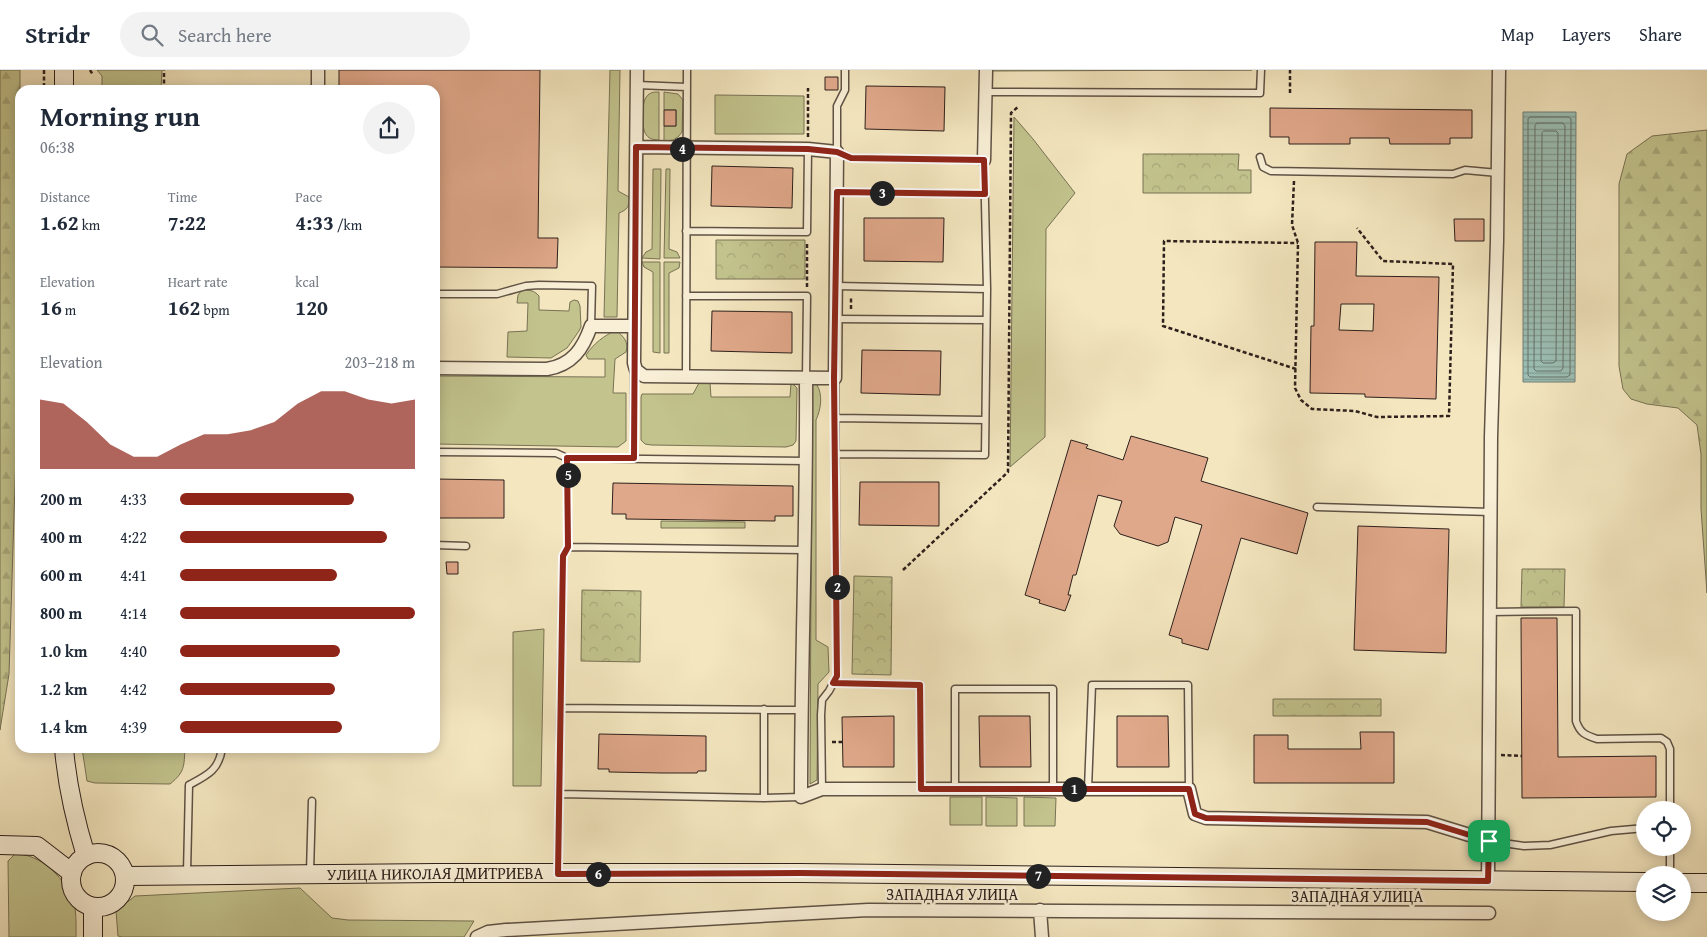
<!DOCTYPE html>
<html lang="en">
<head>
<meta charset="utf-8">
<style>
  body { margin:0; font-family:"Gentium Book Plus",serif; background:#f2f2f3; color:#1f2937; height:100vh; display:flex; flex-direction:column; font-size:19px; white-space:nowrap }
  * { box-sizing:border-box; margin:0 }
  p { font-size:16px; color:#747a83 }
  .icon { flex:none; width:28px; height:28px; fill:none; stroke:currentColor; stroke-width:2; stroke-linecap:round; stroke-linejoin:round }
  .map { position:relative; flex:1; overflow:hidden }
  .drawer { position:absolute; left:15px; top:15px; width:425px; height:668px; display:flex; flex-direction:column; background:#fff; border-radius:15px; box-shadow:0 2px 12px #0003 }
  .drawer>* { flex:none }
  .tools { position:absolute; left:1636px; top:731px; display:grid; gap:10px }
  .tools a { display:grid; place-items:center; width:55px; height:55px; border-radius:50%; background:#fff; box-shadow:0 2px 12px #0003; font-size:25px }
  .pin { position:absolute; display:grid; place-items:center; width:42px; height:42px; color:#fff; margin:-21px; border-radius:10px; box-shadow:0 2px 8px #0006 }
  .km { position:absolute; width:25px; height:25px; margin:-12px; border-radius:50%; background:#222; color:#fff; font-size:14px; line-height:25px; text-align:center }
  .round { display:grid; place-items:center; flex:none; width:52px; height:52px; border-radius:26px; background:#f2f2f3 }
  .overview { display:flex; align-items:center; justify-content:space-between; height:85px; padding:0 25px }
  h1 { font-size:28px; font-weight:700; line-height:38px }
  .stats { display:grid; grid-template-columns:repeat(3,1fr); gap:8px; height:85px; padding:5px 25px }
  .stats div { display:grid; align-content:center }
  .stats b { font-size:21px; font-weight:700 }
  .stats small { font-size:14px; font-weight:400 }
  .stats p { font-size:14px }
  .chart { height:140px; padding:10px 25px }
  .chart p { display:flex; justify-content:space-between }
  .chart svg { width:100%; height:90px; margin-top:5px; fill:#8f2418; opacity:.7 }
  ul { padding:0 25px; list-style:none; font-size:16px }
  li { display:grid; grid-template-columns:80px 60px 1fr; align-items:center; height:38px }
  li i { height:12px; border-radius:6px; background:#8f2418 }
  header { display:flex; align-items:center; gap:30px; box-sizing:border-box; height:70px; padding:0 25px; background:#fff; border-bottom:1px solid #e0e1e3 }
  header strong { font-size:24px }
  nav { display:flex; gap:28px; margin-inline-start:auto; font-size:18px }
  .search { width:350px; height:45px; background:#f2f2f3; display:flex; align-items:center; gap:12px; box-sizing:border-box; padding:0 18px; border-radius:28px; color:#747a83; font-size:19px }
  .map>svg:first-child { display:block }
  .green { fill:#c2c38d; stroke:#787254 }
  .forest { fill:url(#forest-firs); stroke:#787254 }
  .park { fill:url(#park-crowns); stroke:#787254 }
  .water { fill:url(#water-rules); stroke:#707f78 }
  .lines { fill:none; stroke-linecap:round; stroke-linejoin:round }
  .shore { stroke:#647068; stroke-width:1 }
  .building { fill:#e0a88a; stroke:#2d201c; fill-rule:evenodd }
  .service-casing { stroke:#5f5245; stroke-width:9 }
  .minor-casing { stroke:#5f5245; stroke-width:15 }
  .secondary-casing { stroke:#2d201c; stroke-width:20 }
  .path { stroke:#2d201c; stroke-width:2.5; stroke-dasharray:4 2.5; stroke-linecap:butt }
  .service { stroke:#f8efd6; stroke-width:6 }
  .minor { stroke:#f8efd6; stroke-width:12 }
  .secondary { stroke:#f8efd6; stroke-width:18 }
  .route-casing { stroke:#fff; stroke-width:10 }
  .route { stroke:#8f2418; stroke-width:6 }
  .labels { text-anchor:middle; stroke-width:5; stroke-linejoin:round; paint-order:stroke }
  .street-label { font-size:16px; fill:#2d201c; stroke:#f8efd6 }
</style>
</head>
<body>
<header>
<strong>Stridr</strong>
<div class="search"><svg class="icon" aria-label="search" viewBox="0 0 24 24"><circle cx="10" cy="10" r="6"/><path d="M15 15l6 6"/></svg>Search here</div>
<nav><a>Map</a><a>Layers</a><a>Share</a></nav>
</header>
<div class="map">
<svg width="1707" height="867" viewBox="0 0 1707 867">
  <defs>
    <pattern id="forest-firs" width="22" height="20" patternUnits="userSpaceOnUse" patternTransform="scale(1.25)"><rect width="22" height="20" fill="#c2c38d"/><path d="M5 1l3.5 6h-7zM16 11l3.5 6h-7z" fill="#a7a779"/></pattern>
    <pattern id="park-crowns" width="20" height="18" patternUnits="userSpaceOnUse" patternTransform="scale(1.25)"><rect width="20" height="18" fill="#c2c38d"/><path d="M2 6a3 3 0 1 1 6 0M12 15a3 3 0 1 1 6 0" fill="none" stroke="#a7a779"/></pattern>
    <pattern id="water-rules" width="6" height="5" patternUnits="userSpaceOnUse" patternTransform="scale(1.25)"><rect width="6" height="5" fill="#9cbfb5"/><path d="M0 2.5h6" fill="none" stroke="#809b92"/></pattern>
  </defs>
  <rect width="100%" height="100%" fill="#f4e7c0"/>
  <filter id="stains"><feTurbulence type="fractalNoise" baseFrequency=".004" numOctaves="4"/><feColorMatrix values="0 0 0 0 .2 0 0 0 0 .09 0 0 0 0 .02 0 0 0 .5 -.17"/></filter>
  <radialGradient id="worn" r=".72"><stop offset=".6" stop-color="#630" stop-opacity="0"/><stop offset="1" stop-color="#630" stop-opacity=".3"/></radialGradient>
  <path class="green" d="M97,0H162L161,20H102V6Z
    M610,0H620L618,121L629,127C630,136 627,140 619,143L617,247H604Z
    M993,0H1252L992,1Z
    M659,22V70C642,70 643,57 643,44C643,37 643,30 648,25C651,22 655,22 659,22Z
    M664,22L678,24L683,30L682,62L678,67L673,70L664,71V56H676V40H664Z
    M715,25L804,26V64H715Z
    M1014,47L1033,69L1075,123L1046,159L1045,367L1010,397Z
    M653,99H661L660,189L642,188L646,182L652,179Z
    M666,99H670L669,179L677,182L680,188H664Z
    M642,192H660V283L653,282V202L644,197Z
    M664,192H680L679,198L669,203V283H664Z
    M522,220C529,220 534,220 539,226V240L569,241L570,232L574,230L578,231L580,236L581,257L579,261L567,278L551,288L507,287L508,262L527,261L528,233H517L518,225Z
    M616,260C624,267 629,272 626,282L615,289L613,323H626V371L618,377L435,374V306L605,307V289H588L586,285C594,273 604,266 616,260Z
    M699,313H710L711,327H790L791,313L794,315L797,318L796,371L793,375L786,377L651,375L645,374L641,370V327L642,324H693Z
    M812,313L817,315C823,325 821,339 816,350V570L828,577L829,602L818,614L817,710L810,714Z
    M661,451L745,452V458H661Z
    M544,559L541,716H513V562Z
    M82,678H185C184,696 185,702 170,714L95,713L87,711Z
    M950,727H982V755H950Z
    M986,727L1017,728V756H986Z
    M1024,727L1056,728L1055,756H1024Z
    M15,784C40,784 62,805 72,828C77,839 76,855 76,867H9L8,791Z
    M300,818L332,848L348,850L474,851L464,867H122L118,866L116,841L135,826Z"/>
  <path class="forest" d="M0,0H20V172L17,351L9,604L0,660Z
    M1707,60V523L1701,439V384L1697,355L1678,338L1647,334L1631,329L1623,319L1619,296V114L1627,84L1652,66Z"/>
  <path class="park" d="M1143,84H1239L1238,100H1251V123H1143Z
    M716,170H805V209H716Z
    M1522,499H1565L1564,537H1521Z
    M854,506L892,507L891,605L852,604Z
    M582,520L641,521L640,592L581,591Z
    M1273,629H1381V646H1273Z"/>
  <path class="water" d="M1523,42H1576L1575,312H1523Z"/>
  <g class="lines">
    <path class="shore" d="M1531,47H1569L1571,49L1570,305L1567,307H1530L1528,305V49Z
      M1537,53H1563L1565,56L1563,298L1561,301H1536L1534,299L1535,56Z
      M1544,61H1556L1558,63L1556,291L1553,293H1543L1541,291L1542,63Z"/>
  </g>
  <path class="building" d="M339,0H540L538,168H558L557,198L435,197V20H339Z
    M825,7H838V20H825Z
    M866,16L945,17L944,61L865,59Z
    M1270,38L1472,40V68H1450V74H1390L1389,68H1350V74H1289V67H1270Z
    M664,40H676V56H664Z
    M712,96L793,98L792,138L711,136Z
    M864,148H944L943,192L864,191Z
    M1454,149H1484V171H1455Z
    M1315,172H1357L1356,206L1439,207L1436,329L1365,327V324L1310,323L1311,256H1314ZM1341,234H1374L1373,261L1339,260Z
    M712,241L792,242V283L711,281Z
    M862,280L941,281L940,325L861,323Z
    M1131,366L1208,388L1201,411L1308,443L1297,484L1241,468L1208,580L1182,573V569L1169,565L1202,455L1175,447L1168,472L1158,476L1120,464L1114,456L1122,431L1098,425L1076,505H1073L1068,525H1071L1065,541L1039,533L1040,530L1025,525L1071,370L1088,375L1086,378L1123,390Z
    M435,409L504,410V448H435Z
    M860,412H939V456L859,455Z
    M613,413L793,416V446H775V451L626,449V444H612Z
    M1358,456L1449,459L1446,583L1354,580Z
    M446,492H458V504H447Z
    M1521,548H1557L1558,687L1656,686V727L1522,728Z
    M894,646V697H843L842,647Z
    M979,646H1030L1031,697H980Z
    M1117,646H1168L1169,697H1117Z
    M1360,662H1394V713H1254V665H1288V679H1361Z
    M599,664L706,666V701H698L697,703H662L609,702V699H598Z"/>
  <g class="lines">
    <defs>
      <path id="service" d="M637,15L687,17
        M985,22L1260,23L1261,0
        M1260,87L1263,97L1271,101L1453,104L1465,100L1498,103
        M837,122L985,124
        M686,161L807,162L808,79
        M836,216L987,219
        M435,224H497L526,216L539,215L592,216L591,256
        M686,226H807L806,308
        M836,249L986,250
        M686,307L687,0
        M835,348L985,350
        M435,382L556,383L567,388
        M835,384L985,385L987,219L984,90L851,88L837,82V36L845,20V0
        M634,388V300
        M1317,437L1491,442
        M435,475L466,476
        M568,477L563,486L559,724L764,728L801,727
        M804,480L568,477L567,388L807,391
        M1489,542L1576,541V651C1580,663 1585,665 1597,669L1661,668L1667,672L1670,679V740
        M833,613L920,615L921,719
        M561,638L801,640
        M764,639V728
        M822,719L821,645L822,630L829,621L837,606L835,308
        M955,719V619H1053V719
        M1088,719L1092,615H1188L1189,719
        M1489,771L1524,776L1550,775L1611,761L1645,758
        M558,801L559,724
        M310,802L312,731
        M187,803L189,715C208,705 219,700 222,678
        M1670,805V778"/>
      <path id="minor" d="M318,20V0
        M636,77L808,79L837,82L835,308L644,306L636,300L634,293L637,0
        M984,90L986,0
        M435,298L547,299C572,295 583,279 591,256H634
        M806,308C807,447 801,587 801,727L822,719H1189L1195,744L1206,748L1427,752L1489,771
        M1488,811L1491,367L1497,171L1499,0
        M1040,840L1042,867
        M477,867L488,862L506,860L868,840L1489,843"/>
      <g id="secondary">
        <path d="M64,20V0"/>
        <path d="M64,678C67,715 75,750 86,786"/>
        <path d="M0,775L37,776L72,803"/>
        <circle cx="98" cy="810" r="27"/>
        <path id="s1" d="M126,806L436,803H800L1645,812"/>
        <path d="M1682,813H1707"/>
        <path d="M93,867V837"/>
      </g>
    </defs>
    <use href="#service" class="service-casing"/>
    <use href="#minor" class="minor-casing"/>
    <use href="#secondary" class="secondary-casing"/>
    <path class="path" d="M44,0V20
      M90,0L93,5
      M164,20V0
      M1290,23V0
      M808,67V18
      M1294,111L1292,155L1298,173L1295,318L1301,330L1312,339L1355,341L1377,347L1449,346L1453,194L1383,191L1357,158
      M807,217V172
      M851,239V227
      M1296,299L1163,256L1164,171L1298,173
      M903,500L1008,402L1011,43L1019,36
      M832,672H843
      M1501,685L1522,686"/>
    <use href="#service" class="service"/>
    <use href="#minor" class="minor"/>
    <use href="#secondary" class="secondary"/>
  </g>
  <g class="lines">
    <defs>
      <path id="route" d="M636,77L808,79L837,82L851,88L984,90L985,124L837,122L834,308L837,606L833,613L920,615L921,719H1189L1195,744L1206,748L1427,752L1489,771L1488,811L800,803L558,804L563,486L568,477L567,388H634Z"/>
    </defs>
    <use href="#route" class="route-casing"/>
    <use href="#route" class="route"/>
  </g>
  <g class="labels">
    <g class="street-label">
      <text dy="6" stroke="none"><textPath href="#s1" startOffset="309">УЛИЦА НИКОЛАЯ ДМИТРИЕВА</textPath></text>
      <text x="952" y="830">ЗАПАДНАЯ УЛИЦА</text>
      <text x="1357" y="832">ЗАПАДНАЯ УЛИЦА</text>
    </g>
  </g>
  <rect width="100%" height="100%" filter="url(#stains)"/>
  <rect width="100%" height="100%" fill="url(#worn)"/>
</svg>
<div class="tools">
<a><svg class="icon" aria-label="locate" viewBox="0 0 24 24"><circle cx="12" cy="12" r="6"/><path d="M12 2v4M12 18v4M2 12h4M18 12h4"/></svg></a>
<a><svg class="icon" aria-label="layers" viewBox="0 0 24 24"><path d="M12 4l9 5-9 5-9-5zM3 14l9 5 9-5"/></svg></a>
</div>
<div class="pin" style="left:1489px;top:771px;background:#1e9e55"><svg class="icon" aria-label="arrive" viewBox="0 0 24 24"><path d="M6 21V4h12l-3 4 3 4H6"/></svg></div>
<b class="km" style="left:1074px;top:719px">1</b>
<b class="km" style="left:837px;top:517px">2</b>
<b class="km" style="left:882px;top:123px">3</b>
<b class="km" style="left:682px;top:79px">4</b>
<b class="km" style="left:568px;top:405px">5</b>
<b class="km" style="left:598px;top:804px">6</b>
<b class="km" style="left:1038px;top:806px">7</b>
<section class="drawer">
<div class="overview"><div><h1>Morning run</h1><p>06:38</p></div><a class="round"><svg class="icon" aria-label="share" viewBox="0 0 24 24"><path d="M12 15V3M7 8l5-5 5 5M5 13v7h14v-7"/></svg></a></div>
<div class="stats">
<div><p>Distance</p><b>1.62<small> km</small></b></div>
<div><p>Time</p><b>7:22</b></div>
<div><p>Pace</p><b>4:33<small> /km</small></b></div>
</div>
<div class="stats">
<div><p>Elevation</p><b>16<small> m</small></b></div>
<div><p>Heart rate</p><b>162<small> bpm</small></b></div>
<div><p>kcal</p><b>120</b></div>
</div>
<div class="chart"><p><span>Elevation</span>203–218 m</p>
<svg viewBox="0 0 160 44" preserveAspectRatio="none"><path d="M0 44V10L10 12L20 21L30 32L40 38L50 38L60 32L70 27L80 27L90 25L100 21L110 12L120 6L130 6L140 10L150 12L160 10V44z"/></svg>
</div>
<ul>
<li><b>200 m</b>4:33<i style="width:74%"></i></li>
<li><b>400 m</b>4:22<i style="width:88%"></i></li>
<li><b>600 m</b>4:41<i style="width:67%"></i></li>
<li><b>800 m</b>4:14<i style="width:100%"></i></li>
<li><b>1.0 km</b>4:40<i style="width:68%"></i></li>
<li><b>1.2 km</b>4:42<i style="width:66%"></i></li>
<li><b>1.4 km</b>4:39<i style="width:69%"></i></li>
</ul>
</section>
</div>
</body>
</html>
